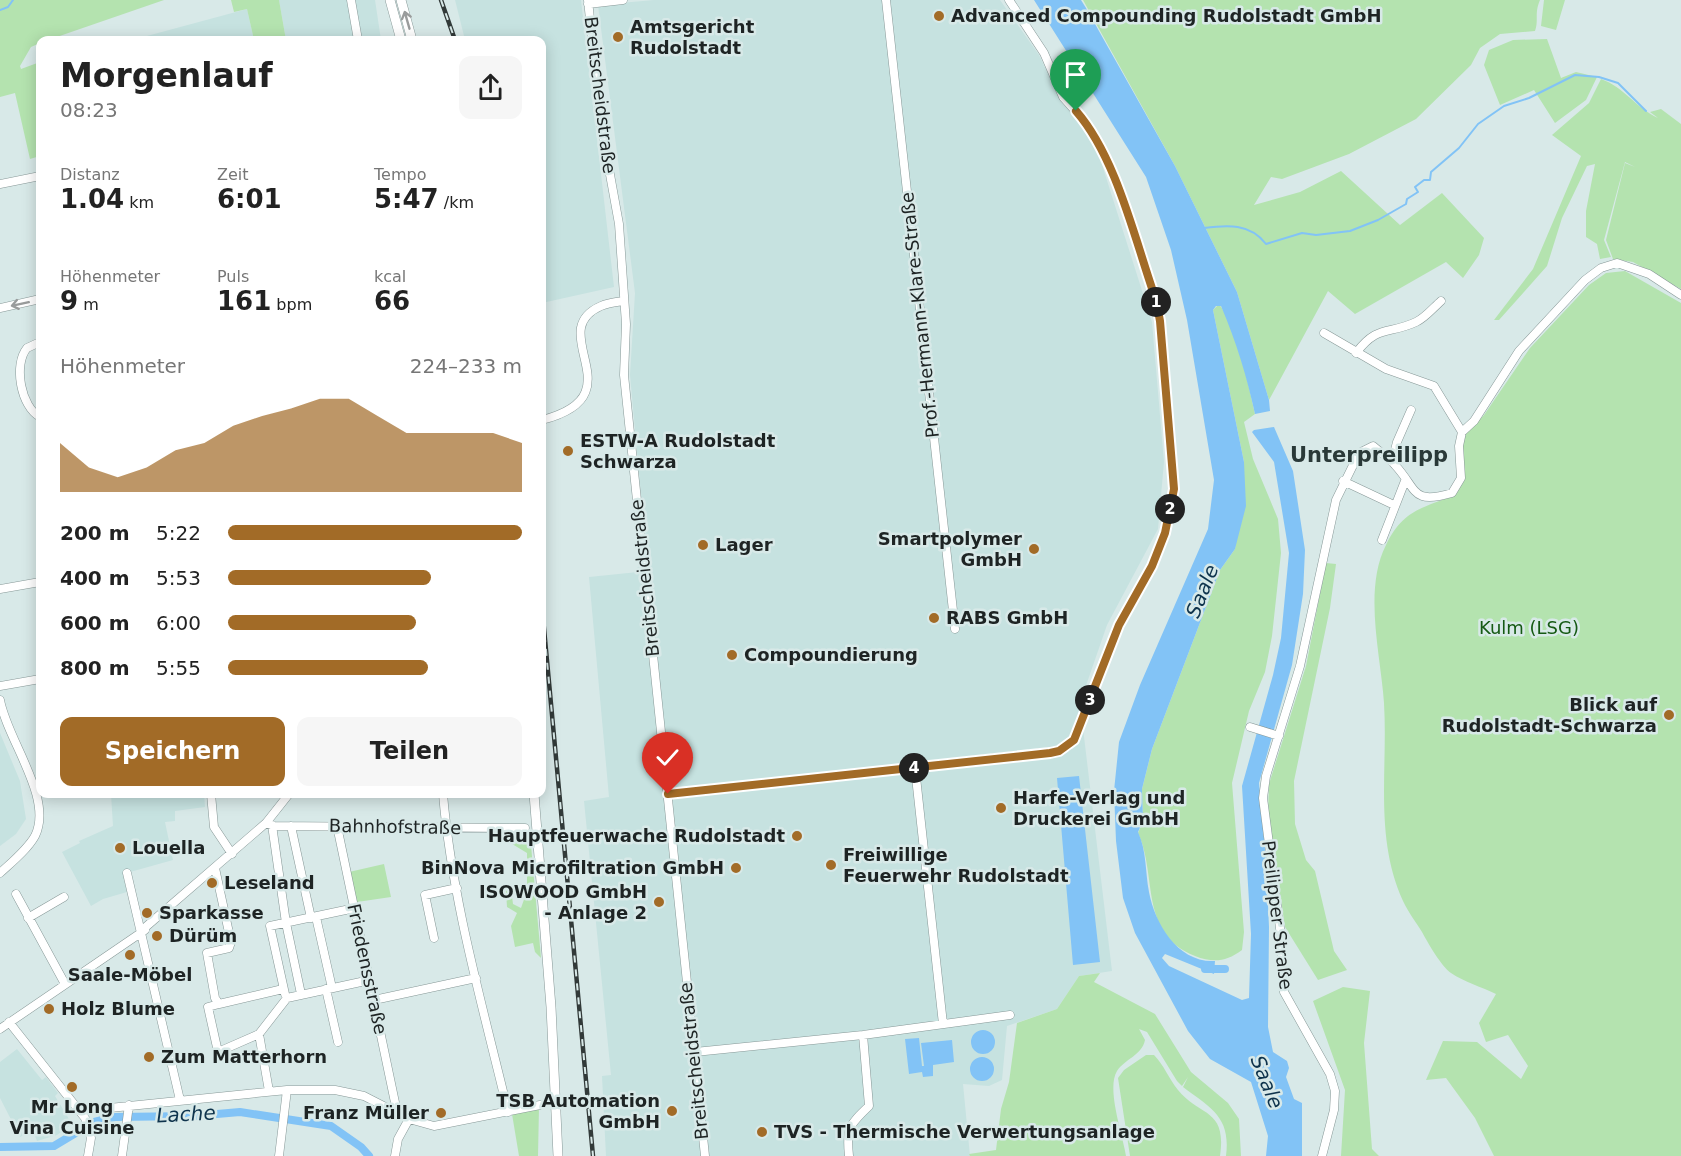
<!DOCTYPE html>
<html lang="de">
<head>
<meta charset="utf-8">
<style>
  body { margin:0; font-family:"DejaVu Sans",sans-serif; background:#f6f6f6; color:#222; height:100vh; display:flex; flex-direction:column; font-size:22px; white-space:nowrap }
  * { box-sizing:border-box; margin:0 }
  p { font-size:20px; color:#767676 }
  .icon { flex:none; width:33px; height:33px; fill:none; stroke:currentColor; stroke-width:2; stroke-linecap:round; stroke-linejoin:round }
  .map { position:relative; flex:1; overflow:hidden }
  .details { position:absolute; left:36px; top:36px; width:510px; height:762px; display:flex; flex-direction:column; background:#fff; border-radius:12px; box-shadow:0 3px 15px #0003 }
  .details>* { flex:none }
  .pin { position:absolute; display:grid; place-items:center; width:51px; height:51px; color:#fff; margin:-62px -26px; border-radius:50% 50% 50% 0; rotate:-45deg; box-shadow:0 0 6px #0007 }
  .pin .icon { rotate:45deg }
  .km { position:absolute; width:30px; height:30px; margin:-15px; border-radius:50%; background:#222; color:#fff; font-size:16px; line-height:30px; text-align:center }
  .round { display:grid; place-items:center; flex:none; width:63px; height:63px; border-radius:12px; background:#f6f6f6 }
  .summary { display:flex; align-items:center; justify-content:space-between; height:102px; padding:0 24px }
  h1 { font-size:33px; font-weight:800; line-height:45px }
  .stats { display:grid; grid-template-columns:repeat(3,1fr); gap:9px; height:102px; padding:6px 24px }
  .stats div { display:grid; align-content:center }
  .stats b { font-size:26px; font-weight:800 }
  .stats small { font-size:16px; font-weight:400 }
  .stats p { font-size:16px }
  .chart { height:168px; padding:12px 24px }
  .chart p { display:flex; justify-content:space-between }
  .chart svg { width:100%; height:108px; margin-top:6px; fill:#a26b27; opacity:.7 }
  .primary-button { display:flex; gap:12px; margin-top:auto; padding:12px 24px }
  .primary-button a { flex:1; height:69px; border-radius:12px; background:#a26b27; color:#fff; font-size:24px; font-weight:800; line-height:69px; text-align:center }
  .primary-button a+a { background:#f6f6f6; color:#222 }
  ul { padding:0 24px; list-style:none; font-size:20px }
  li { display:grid; grid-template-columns:96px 72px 1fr; align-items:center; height:45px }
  li i { height:15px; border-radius:8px; background:#a26b27 }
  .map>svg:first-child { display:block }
  .built { fill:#c6e2e0 }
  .green { fill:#b4e3af }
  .water { fill:#82c3f6 }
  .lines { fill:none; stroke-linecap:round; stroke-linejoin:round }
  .stream { stroke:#82c3f6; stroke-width:2 }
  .canal { stroke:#82c3f6; stroke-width:8 }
  .minor-casing { stroke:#879897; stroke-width:9 }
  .major-casing { stroke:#879897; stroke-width:10 }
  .minor { stroke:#fff; stroke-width:8 }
  .major { stroke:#fff; stroke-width:9 }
  .rail-casing { stroke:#323a39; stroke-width:4.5 }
  .rail { stroke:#d8e9e8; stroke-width:2; stroke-dasharray:7; stroke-linecap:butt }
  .oneway { stroke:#9a9c9c }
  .route-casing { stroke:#fff; stroke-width:12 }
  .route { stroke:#a26b27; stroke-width:8 }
  .poi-dot { fill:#a26b27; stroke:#d8e9e8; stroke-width:2 }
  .labels { text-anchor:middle; stroke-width:5; stroke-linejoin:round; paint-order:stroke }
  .poi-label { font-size:18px; font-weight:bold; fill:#1e2424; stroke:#d8e9e8; text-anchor:start }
  .street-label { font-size:18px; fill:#1e2424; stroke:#d8e9e8 }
  .park-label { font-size:18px; fill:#155a13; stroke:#d8e9e8 }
  .water-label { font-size:20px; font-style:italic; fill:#0e334c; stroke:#d8e9e8 }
  .quarter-label { font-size:21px; font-weight:bold; fill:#2a3938; stroke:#d8e9e8 }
</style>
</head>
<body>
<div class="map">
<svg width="1681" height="1156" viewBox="0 0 1681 1156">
  <rect width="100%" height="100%" fill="#d8e9e8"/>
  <path class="built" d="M279,0H375L381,40H286Z
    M455,0H581L614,287L542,303V40H465Z
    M654,0H1000L1039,55L1062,103L1079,120L1097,149L1152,322L1164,462L1158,529L1107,625L1080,703L1112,971L1079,976L1057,1009L1007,1026L1002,1080L989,1086L963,1084L970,1156H606L602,1076L611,1075L584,801L609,797L589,577L638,572L637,569L646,550L630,375L635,293L598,5Z
    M247,9L254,40H132Z
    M0,733L20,781L26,819L16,834L0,846Z
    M111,794H204L205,807L175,811V821L165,822L173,860L123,874L127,892L103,899L91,906L62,852L80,843L79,841L113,826Z
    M17,1049L42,1080L46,1077L58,1093L55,1096L72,1124L57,1135L37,1141L33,1131L20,1137L0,1098V1062Z"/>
  <path class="green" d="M0,0H164L48,40H40V43L31,47L20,66L21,69L40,62V156L30,159L15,93L0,97Z
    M231,0H279L286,40H254L247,9L234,12Z
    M1083,0H1540C1534,14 1539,20 1535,31L1500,34L1480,48L1471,65L1416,119L1349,154L1282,179L1271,177L1254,205L1300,192L1341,171L1400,225L1442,193L1484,238L1479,255L1463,278L1446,262L1355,314L1328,291L1269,400L1237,292L1175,166Z
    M1544,0H1565L1556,30L1541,26Z
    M1547,39L1561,78L1576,72L1597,77L1586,100L1555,123L1534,90L1500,105L1484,65L1489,50L1513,40Z
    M1601,79C1624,87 1636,108 1658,118L1650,112L1661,109L1681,124V289L1633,262L1613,259L1606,240L1625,163L1635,167L1625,162L1604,240L1611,257L1600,259L1597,244L1586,237V211L1595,164L1587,166L1562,218L1547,266L1499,320H1494L1533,269L1581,156L1552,135L1589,103Z
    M1625,271L1681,303V1156H1494L1475,1118L1446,1078L1426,1080L1443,1041L1477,1042L1521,1079L1528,1066L1508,1035L1486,1042L1479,1023L1496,994C1482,987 1464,982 1451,973C1441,966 1428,943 1422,932C1416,922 1408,912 1403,901C1374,837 1388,770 1384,703C1381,656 1363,590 1386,545C1404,508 1423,509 1456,494L1465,478L1462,445L1464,435L1484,415L1530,348L1589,285L1606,273Z
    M1219,304C1236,325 1249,387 1255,414L1244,422L1253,459L1278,519L1281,553L1272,636L1265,672L1249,711L1232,783L1244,932L1242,950C1226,962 1213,963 1195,956C1138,933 1158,876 1138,833L1143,821L1142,789L1152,749L1220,570L1235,549L1244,462L1213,310Z
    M1326,563L1336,564L1330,608L1294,781L1295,824L1306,860L1315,871L1334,951L1347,970L1318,980L1285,927L1268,811L1269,784L1306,666Z
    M530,834L541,958L535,952L533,943L515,947L511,926L517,913L507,907L506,891L511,889L513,904L521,908L527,891V853L497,835Z
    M384,864L391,897L357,902L349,872Z
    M1100,973L1094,982L1155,1014L1191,1072L1228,1103L1239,1119L1241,1156H1226C1231,1117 1211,1108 1183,1087L1188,1077L1182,1086L1177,1081L1147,1032L1139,1029L1145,1040C1142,1055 1125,1059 1117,1071C1106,1089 1123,1135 1126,1156H970L969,1154L996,1150L1001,1109L1009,1082L1017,1023L1057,1009L1079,976Z
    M1343,987L1370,991L1364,1043L1372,1149L1379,1156H1341L1345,1090L1313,1001Z
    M1146,1055H1154C1164,1065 1169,1079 1178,1090C1200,1117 1227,1108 1220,1156H1130L1118,1078L1124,1070Z
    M539,1107L538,1156H519L512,1114Z"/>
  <path class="water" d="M1034,0H1081L1086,8L1175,166L1237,292L1269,400L1270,411L1255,414C1247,377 1236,341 1221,306H1216L1213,310L1244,462L1246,506L1235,549L1220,570L1152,749L1142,789L1143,821L1138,832C1147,852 1145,871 1149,892C1155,924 1178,963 1215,961L1214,974L1165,954L1162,958L1169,966L1242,1000L1249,998L1251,934L1242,786L1273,675L1281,638L1289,553L1274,462L1252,432L1254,430L1274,427L1293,471L1305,550L1303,594L1292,665L1259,783L1266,861L1269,927L1268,1027L1273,1052L1287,1061L1289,1068L1286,1077L1294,1099L1302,1103V1156H1266L1268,1136L1251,1082L1210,1059L1188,1031L1135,933L1123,898L1116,841L1114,791L1119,742L1140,685L1208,529L1214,480L1187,320L1171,250L1146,177Z
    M1079,776L1100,962L1073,965L1057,778Z
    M971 1042a12 12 0 1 1 24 0a12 12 0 1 1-24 0Z
    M919,1038L922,1066H924L921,1043L952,1040L954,1062L933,1065V1076L923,1077L922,1072L909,1074L905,1039Z
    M970 1069a12 12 0 1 1 24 0a12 12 0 1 1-24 0Z"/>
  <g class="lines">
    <path class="stream" d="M0,10L8,7L13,0
      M1204,228C1227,225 1250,223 1266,244L1302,233L1316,235L1350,231L1378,220L1406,204L1407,199L1418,192L1415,187L1424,180H1430L1431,172L1459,148L1478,124L1504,106L1529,98L1575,75L1599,77L1618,83L1646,111"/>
    <path class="canal" d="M1205,969H1225
      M0,1147L54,1146L94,1122L115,1117L194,1116L240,1112L331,1126L361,1147L369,1156"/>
    <defs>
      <path id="minor" d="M351,0L358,40
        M588,0L601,125L619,224L626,324L624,375L705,1156
        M886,0L955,629
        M588,4L623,0
        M0,184L40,176
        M0,308L40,299
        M1324,333L1386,369L1434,386L1462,432
        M40,342L27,348C13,365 21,407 40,417
        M1356,353C1378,324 1388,335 1416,322C1425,318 1434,307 1441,301
        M542,420C639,395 542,332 601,306C608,303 617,302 624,301
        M1392,462L1397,442L1411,410
        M1343,481L1394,505
        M1382,540L1405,481
        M0,589L40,582
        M0,686L40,679
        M0,700C7,740 54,798 35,836C27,850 12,862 0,873
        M1250,727L1279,736
        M915,768L943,1024
        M211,794L214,827L232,854
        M443,794C452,901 483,1007 508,1112
        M668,794L1059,751L1068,746L1077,734L1119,625L1152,566L1165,533L1174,489L1160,321L1156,300L1112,170L1087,124L1063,97L1044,53L1009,0
        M266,823L274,826L525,828
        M272,825L286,923L301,994
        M291,826L311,918
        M337,826L397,1112
        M215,868L231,942L229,948L207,953L215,998L219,1004L283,989
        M127,873L180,1100
        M16,894L65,984
        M316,917L332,988
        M28,918L64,897
        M141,931L266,823L289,794
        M434,938L425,895L457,888
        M326,989L338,1042
        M285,994L270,926L355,908
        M374,1000L476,978
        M219,1004L208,1007L218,1052L259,1034
        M9,1022L85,1118L91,1138L88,1156
        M0,1029L145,930
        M695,1052L863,1035L1010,1015
        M269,1091L259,1034L287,998L370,980
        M80,1111L287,1090H335L364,1096L409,1119L434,1126L540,1105
        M122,1156L129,1105
        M279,1156L287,1090
        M395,1156L398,1139L409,1119
        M849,1156C846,1128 849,1125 869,1106L863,1035
        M1322,1156L1334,1110L1335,1091L1330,1074L1284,992L1280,928L1263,798L1266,776L1300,666L1336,500L1359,453L1373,446C1380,452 1389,458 1395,465C1418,490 1411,505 1452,493L1461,478L1459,446L1462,432L1474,421L1519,351L1585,280L1601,268L1617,263L1649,274L1681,295"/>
      <path id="major" d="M390,0L401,40
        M401,0L412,40
        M534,794L551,1007L558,1156"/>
    </defs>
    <use href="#minor" class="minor-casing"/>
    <use href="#major" class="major-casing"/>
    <use href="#minor" class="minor"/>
    <use href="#major" class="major"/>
    <defs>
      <path id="rail" d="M441,0L455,40
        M542,607L593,1156"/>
    </defs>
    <use href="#rail" class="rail-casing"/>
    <use href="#rail" class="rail"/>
  </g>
  <defs><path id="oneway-shaft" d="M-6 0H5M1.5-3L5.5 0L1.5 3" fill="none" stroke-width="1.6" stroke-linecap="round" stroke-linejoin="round" transform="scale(1.5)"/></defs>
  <g class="oneway">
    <use href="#oneway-shaft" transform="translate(407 20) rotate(-106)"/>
    <use href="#oneway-shaft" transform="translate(20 304) rotate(168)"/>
  </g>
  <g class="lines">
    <defs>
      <path id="route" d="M668,794L1050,753L1059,751L1074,740L1119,625L1152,566L1165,533L1174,489L1160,321L1156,300C1135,241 1117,158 1076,111"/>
    </defs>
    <use href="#route" class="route-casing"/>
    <use href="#route" class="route"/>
  </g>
  <g class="poi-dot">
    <circle cx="939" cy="16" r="6"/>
    <circle cx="618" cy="37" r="6"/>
    <circle cx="568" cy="451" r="6"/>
    <circle cx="703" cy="545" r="6"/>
    <circle cx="1034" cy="549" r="6"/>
    <circle cx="934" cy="618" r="6"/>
    <circle cx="732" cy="655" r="6"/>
    <circle cx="1669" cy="715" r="6"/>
    <circle cx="1001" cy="808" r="6"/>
    <circle cx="797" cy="836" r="6"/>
    <circle cx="120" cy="848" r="6"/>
    <circle cx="831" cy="865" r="6"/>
    <circle cx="736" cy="868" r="6"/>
    <circle cx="212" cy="883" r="6"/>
    <circle cx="659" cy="902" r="6"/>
    <circle cx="147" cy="913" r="6"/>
    <circle cx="157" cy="936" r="6"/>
    <circle cx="130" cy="955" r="6"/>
    <circle cx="49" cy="1009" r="6"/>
    <circle cx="149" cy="1057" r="6"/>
    <circle cx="72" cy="1087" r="6"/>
    <circle cx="672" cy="1111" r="6"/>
    <circle cx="441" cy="1113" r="6"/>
    <circle cx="762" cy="1132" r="6"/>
  </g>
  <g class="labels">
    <g class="poi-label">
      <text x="951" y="22">Advanced Compounding Rudolstadt GmbH</text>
      <text x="630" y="33">Amtsgericht<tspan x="630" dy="21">Rudolstadt</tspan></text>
      <text x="580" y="447">ESTW-A Rudolstadt<tspan x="580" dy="21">Schwarza</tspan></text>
      <text x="1022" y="545" text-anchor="end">Smartpolymer<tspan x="1022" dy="21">GmbH</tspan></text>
      <text x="715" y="551">Lager</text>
      <text x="946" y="624">RABS GmbH</text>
      <text x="744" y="661">Compoundierung</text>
      <text x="1657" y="711" text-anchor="end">Blick auf<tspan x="1657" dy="21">Rudolstadt-Schwarza</tspan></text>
      <text x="1013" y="804">Harfe-Verlag und<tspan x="1013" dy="21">Druckerei GmbH</tspan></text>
      <text x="785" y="842" text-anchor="end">Hauptfeuerwache Rudolstadt</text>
      <text x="132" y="854">Louella</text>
      <text x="843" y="861">Freiwillige<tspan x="843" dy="21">Feuerwehr Rudolstadt</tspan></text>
      <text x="724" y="874" text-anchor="end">BinNova Microfiltration GmbH</text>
      <text x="224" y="889">Leseland</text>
      <text x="647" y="898" text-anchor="end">ISOWOOD GmbH<tspan x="647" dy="21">- Anlage 2</tspan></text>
      <text x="159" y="919">Sparkasse</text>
      <text x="169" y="942">Dürüm</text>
      <text x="130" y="981" text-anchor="middle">Saale-Möbel</text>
      <text x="61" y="1015">Holz Blume</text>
      <text x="161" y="1063">Zum Matterhorn</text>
      <text x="660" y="1107" text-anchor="end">TSB Automation<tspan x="660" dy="21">GmbH</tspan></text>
      <text x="72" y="1113" text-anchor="middle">Mr Long<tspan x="72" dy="21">Vina Cuisine</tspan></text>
      <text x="429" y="1119" text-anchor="end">Franz Müller</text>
      <text x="774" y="1138">TVS - Thermische Verwertungsanlage</text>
    </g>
    <g class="street-label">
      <text transform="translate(600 95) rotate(83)" y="6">Breitscheidstraße</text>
      <text transform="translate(920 315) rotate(-96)" y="6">Prof.-Hermann-Klare-Straße</text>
      <text transform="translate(645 578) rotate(-96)" y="6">Breitscheidstraße</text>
      <text transform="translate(395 827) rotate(1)" y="6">Bahnhofstraße</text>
      <text transform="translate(1277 915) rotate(83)" y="6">Preilipper Straße</text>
      <text transform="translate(367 969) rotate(78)" y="6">Friedensstraße</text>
      <text transform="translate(694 1061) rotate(-96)" y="6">Breitscheidstraße</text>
    </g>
    <g class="park-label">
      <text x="1529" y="634">Kulm (LSG)</text>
    </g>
    <g class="water-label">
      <text transform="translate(1202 591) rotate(-68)" y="7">Saale</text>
      <text transform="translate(1267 1082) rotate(68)" y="7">Saale</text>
      <text transform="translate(186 1114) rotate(-3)" y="7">Lache</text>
    </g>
    <g class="quarter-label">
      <text x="1369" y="462">Unterpreilipp</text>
    </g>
  </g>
</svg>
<div class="pin" style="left:1076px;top:111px;background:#1e9e55"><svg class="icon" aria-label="arrive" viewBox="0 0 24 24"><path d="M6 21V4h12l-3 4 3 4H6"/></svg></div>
<div class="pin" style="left:668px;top:794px;background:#d93025"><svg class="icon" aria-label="check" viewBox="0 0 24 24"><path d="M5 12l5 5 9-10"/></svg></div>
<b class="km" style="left:1156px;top:302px">1</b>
<b class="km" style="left:1170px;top:509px">2</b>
<b class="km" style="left:1090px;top:700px">3</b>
<b class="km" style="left:914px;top:768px">4</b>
<section class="details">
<div class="summary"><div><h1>Morgenlauf</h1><p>08:23</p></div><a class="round"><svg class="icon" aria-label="share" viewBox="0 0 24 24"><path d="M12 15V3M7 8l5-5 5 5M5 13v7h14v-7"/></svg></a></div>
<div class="stats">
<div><p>Distanz</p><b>1.04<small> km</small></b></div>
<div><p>Zeit</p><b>6:01</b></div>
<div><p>Tempo</p><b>5:47<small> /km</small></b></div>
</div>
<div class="stats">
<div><p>Höhenmeter</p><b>9<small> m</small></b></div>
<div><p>Puls</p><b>161<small> bpm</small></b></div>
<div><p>kcal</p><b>66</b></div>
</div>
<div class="chart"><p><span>Höhenmeter</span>224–233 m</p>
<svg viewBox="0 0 160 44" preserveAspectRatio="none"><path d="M0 44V24L10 34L20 38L30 34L40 27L50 24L60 17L70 13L80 10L90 6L100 6L110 13L120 20L130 20L140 20L150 20L160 24V44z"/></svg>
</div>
<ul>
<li><b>200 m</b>5:22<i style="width:100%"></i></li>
<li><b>400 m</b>5:53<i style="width:69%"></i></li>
<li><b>600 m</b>6:00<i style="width:64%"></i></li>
<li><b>800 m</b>5:55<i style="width:68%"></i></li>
</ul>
<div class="primary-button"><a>Speichern</a><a>Teilen</a></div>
</section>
</div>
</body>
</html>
